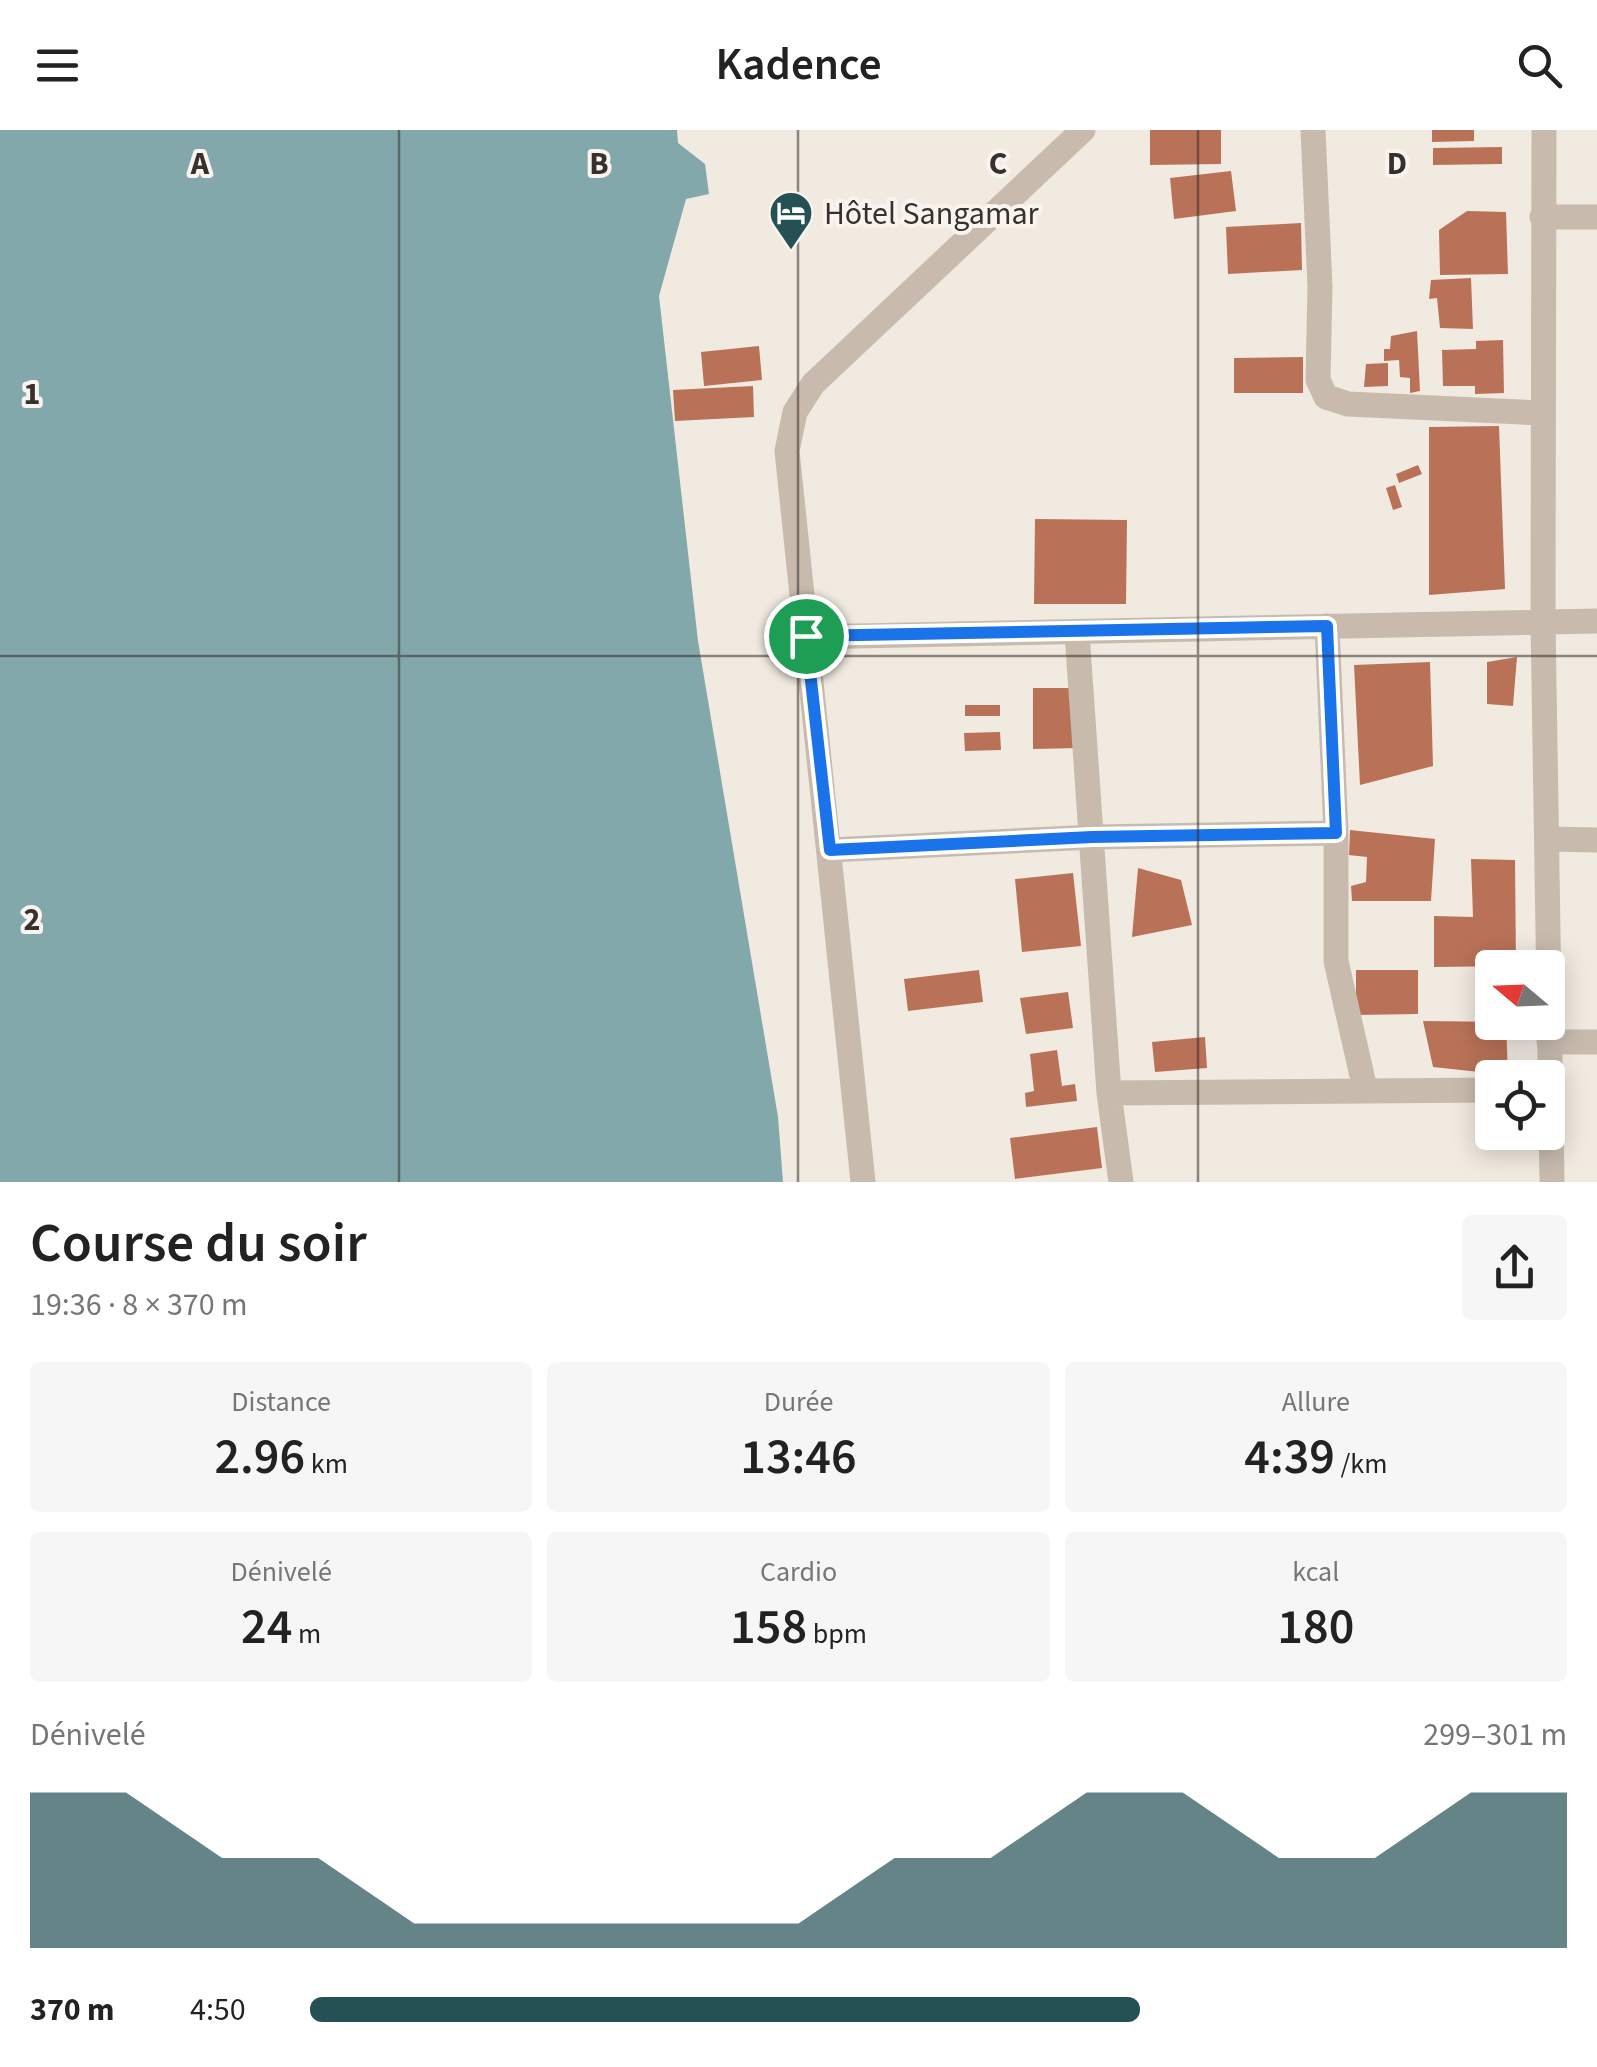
<!DOCTYPE html>
<html lang="fr">
<head>
<meta charset="utf-8">
<style>
  body { margin:0; font-family:"Source Sans 3",sans-serif; background:#f6f6f6; color:#222; height:100vh; display:flex; flex-direction:column; font-size:38px; white-space:nowrap }
  * { box-sizing:border-box; margin:0 }
  p { font-size:32px; color:#767676 }
  .icon { flex:none; width:55px; height:55px; fill:none; stroke:currentColor; stroke-width:2; stroke-linecap:round; stroke-linejoin:round }
  .map { position:relative; height:1052px; overflow:hidden }
  .drawer { display:flex; flex-direction:column; background:#fff; flex:1 }
  .drawer>* { flex:none }
  .needle { width:65px; rotate:289deg }
  .fabs { position:absolute; left:1475px; top:820px; display:grid; gap:20px }
  .fabs a { display:grid; place-items:center; width:90px; height:90px; border-radius:10px; background:#fff; box-shadow:0 5px 25px #0003; font-size:50px }
  .pin { position:absolute; display:grid; place-items:center; width:85px; height:85px; color:#fff; margin:-42px; border:5px solid #fff; border-radius:50%; box-shadow:0 2px 10px #0007 }
  .round { display:grid; place-items:center; flex:none; width:105px; height:105px; border-radius:10px; background:#f6f6f6 }
  .overview { display:flex; align-items:center; justify-content:space-between; height:170px; padding:0 30px }
  h1 { font-size:55px; font-weight:600; line-height:75px }
  .figures { display:grid; grid-template-columns:repeat(3,1fr); gap:15px; height:170px; padding:10px 30px }
  .figures div { display:grid; align-content:center; border-radius:10px; background:#f6f6f6; text-align:center }
  .figures b { font-size:50px; font-weight:600 }
  .figures small { font-size:28px; font-weight:400 }
  .figures p { font-size:28px }
  .chart { height:280px; padding:20px 30px }
  .chart p { display:flex; justify-content:space-between }
  .chart svg { width:100%; height:180px; margin-top:10px; fill:#255155; opacity:.7 }
  ul { padding:0 30px; list-style:none; font-size:32px }
  li { display:grid; grid-template-columns:160px 120px 1fr; align-items:center; height:75px }
  li i { height:25px; border-radius:12px; background:#255155 }
  header { display:flex; justify-content:space-between; align-items:center; height:130px; padding:0 30px; background:#fff; font-size:45px; font-weight:600 }
  .map>svg:first-child { display:block }
  .water { fill:#83a8ab }
  .building { fill:#b97258 }
  .lines { fill:none; stroke-linecap:round; stroke-linejoin:round }
  .minor { stroke:#c8bbae; stroke-width:25 }
  .route-casing { stroke:#fff; stroke-width:20 }
  .route { stroke:#1a73e8; stroke-width:12 }
  .grid { fill:none; stroke:#38302c; stroke-width:2.5; stroke-opacity:0.55 }
  .labels { text-anchor:middle; stroke-width:8; stroke-linejoin:round; paint-order:stroke }
  .poi-label { font-size:32px; fill:#38302c; stroke:#f9f4ee; text-anchor:start }
  .grid-label { font-size:32px; text-anchor:middle; font-weight:bold; fill:#38302c; stroke:#f9f4ee; stroke-width:8; stroke-linejoin:round; paint-order:stroke }
</style>
</head>
<body>
<header><svg class="icon" aria-label="menu" viewBox="0 0 24 24"><path d="M4 6h16M4 12h16M4 18h16"/></svg>Kadence<svg class="icon" aria-label="search" viewBox="0 0 24 24"><circle cx="10" cy="10" r="6"/><path d="M15 15l6 6"/></svg></header>
<div class="map">
<svg width="1597" height="1052" viewBox="0 0 1597 1052">
  <rect width="100%" height="100%" fill="#f1eae1"/>
  <path class="water" d="M0,0H677L678,13L705,34L709,64L686,69L659,166L698,511L778,987L783,1052H0Z"/>
  <path class="building" d="M1150,0H1221V34L1150,35Z
    M1432,0H1474V11L1432,12Z
    M1502,17V34L1433,35V18Z
    M1231,41L1236,81L1174,89L1170,48Z
    M1467,81L1506,82L1508,144L1440,145L1439,100Z
    M1301,93L1302,140L1228,144L1226,97Z
    M1471,148L1473,199L1440,198L1437,168L1429,169L1431,150Z
    M1417,201L1420,261L1410,263V248L1400,247L1399,230L1384,231V219H1390L1391,206Z
    M1503,210L1504,263L1475,264V256H1443L1442,220L1476,219V211Z
    M759,216L762,250L704,256L701,222Z
    M1303,227V263H1234V228Z
    M1388,233V256L1364,257L1366,234Z
    M753,256L754,287L675,291L673,260Z
    M1499,296L1505,459L1429,465V297Z
    M1418,335L1422,344L1399,353L1396,344Z
    M1395,355L1402,377L1393,380L1386,358Z
    M1035,389L1127,390L1126,474H1034Z
    M1517,527L1513,576L1487,574V532Z
    M1430,532L1433,636L1360,655L1354,535Z
    M1033,558H1079V618L1033,619Z
    M965,575H1000V586H965Z
    M1000,602L1001,620L965,621L964,603Z
    M1350,700L1435,709L1431,771H1352L1351,756L1366,752L1367,727L1349,725Z
    M1471,729L1515,730L1516,836L1434,837V786L1473,787Z
    M1138,738L1181,750L1192,795L1132,807Z
    M1073,743L1081,816L1022,822L1015,749Z
    M979,840L983,872L908,881L904,849Z
    M1356,840H1418V884L1356,885Z
    M1068,862L1073,898L1026,904L1020,868Z
    M1423,891L1506,892L1508,945L1433,937Z
    M1205,907L1207,938L1155,942L1152,912Z
    M1057,920L1062,956L1075,954L1077,971L1026,977L1025,963L1034,961L1030,924Z
    M1097,997L1102,1038L1015,1049L1010,1008Z"/>
  <g class="lines">
    <path class="minor" d="M1313,0L1320,157L1318,250L1326,267L1348,274L1542,283
      M1544,0L1543,490L1552,1052
      M1542,87H1597
      M1327,496L1336,703V831L1365,959
      M1077,503L1109,963L1121,1052
      M806,507L1597,491
      M1548,709L1597,710
      M830,720L1093,707L1336,703
      M1549,912H1597
      M1109,963L1492,960
      M863,1052L787,321L795,282L813,254L1083,0"/>
  </g>
  <g class="lines">
    <defs>
      <path id="route" d="M1327,496L1336,703L1092,707L830,720L806,506Z"/>
    </defs>
    <use href="#route" class="route-casing"/>
    <use href="#route" class="route"/>
  </g>
  <path class="grid" d="M399,0V1052M798,0V1052M1198,0V1052M0,526H1597"/>
  <defs>
    <symbol id="hotel-pin" viewBox="-11 -11 22 30"><path d="M0 17L-7.5 6A9.5 9.5 0 1 1 7.5 6Z" fill="#255155" stroke="#f9f4ee"/><path d="M-6-4.5h1.5V1H6V5H4.5V3h-9V5H-6ZM-4 0a1.8 1.8 0 1 1 3.6 0ZM.5 0V-2.5h3Q6-2.5 6 0Z" fill="#fff"/></symbol>
  </defs>
  <g fill-rule="evenodd">
    <use href="#hotel-pin" x="766" y="58" width="50" height="68"/>
  </g>
  <g class="labels">
    <g class="poi-label">
      <text x="824" y="94">Hôtel Sangamar</text>
    </g>
  </g>
  <g class="grid-label">
    <text x="200" y="44">A</text>
    <text x="599" y="44">B</text>
    <text x="998" y="44">C</text>
    <text x="1397" y="44">D</text>
    <text x="32" y="274">1</text>
    <text x="32" y="800">2</text>
  </g>
</svg>
<div class="fabs">
<a><svg class="needle" viewBox="-14 -14 28 28"><path d="M0-13l5 13h-10z" fill="#e53935"/><path d="M0 13l5-13h-10z" fill="#767676"/></svg></a>
<a><svg class="icon" aria-label="locate" viewBox="0 0 24 24"><circle cx="12" cy="12" r="6"/><path d="M12 2v4M12 18v4M2 12h4M18 12h4"/></svg></a>
</div>
<div class="pin" style="left:806px;top:506px;background:#1e9e55"><svg class="icon" aria-label="arrive" viewBox="0 0 24 24"><path d="M6 21V4h12l-3 4 3 4H6"/></svg></div>
</div>
<section class="drawer">
<div class="overview"><div><h1>Course du soir</h1><p>19:36 · 8 × 370 m</p></div><a class="round"><svg class="icon" aria-label="share" viewBox="0 0 24 24"><path d="M12 15V3M7 8l5-5 5 5M5 13v7h14v-7"/></svg></a></div>
<div class="figures">
<div><p>Distance</p><b>2.96<small> km</small></b></div>
<div><p>Durée</p><b>13:46</b></div>
<div><p>Allure</p><b>4:39<small> /km</small></b></div>
</div>
<div class="figures">
<div><p>Dénivelé</p><b>24<small> m</small></b></div>
<div><p>Cardio</p><b>158<small> bpm</small></b></div>
<div><p>kcal</p><b>180</b></div>
</div>
<div class="chart"><p><span>Dénivelé</span>299–301 m</p>
<svg viewBox="0 0 160 44" preserveAspectRatio="none"><path d="M0 44V6L10 6L20 22L30 22L40 38L50 38L60 38L70 38L80 38L90 22L100 22L110 6L120 6L130 22L140 22L150 6L160 6V44z"/></svg>
</div>
<ul>
<li><b>370 m</b>4:50<i style="width:66%"></i></li>
</ul>
</section>
</body>
</html>
